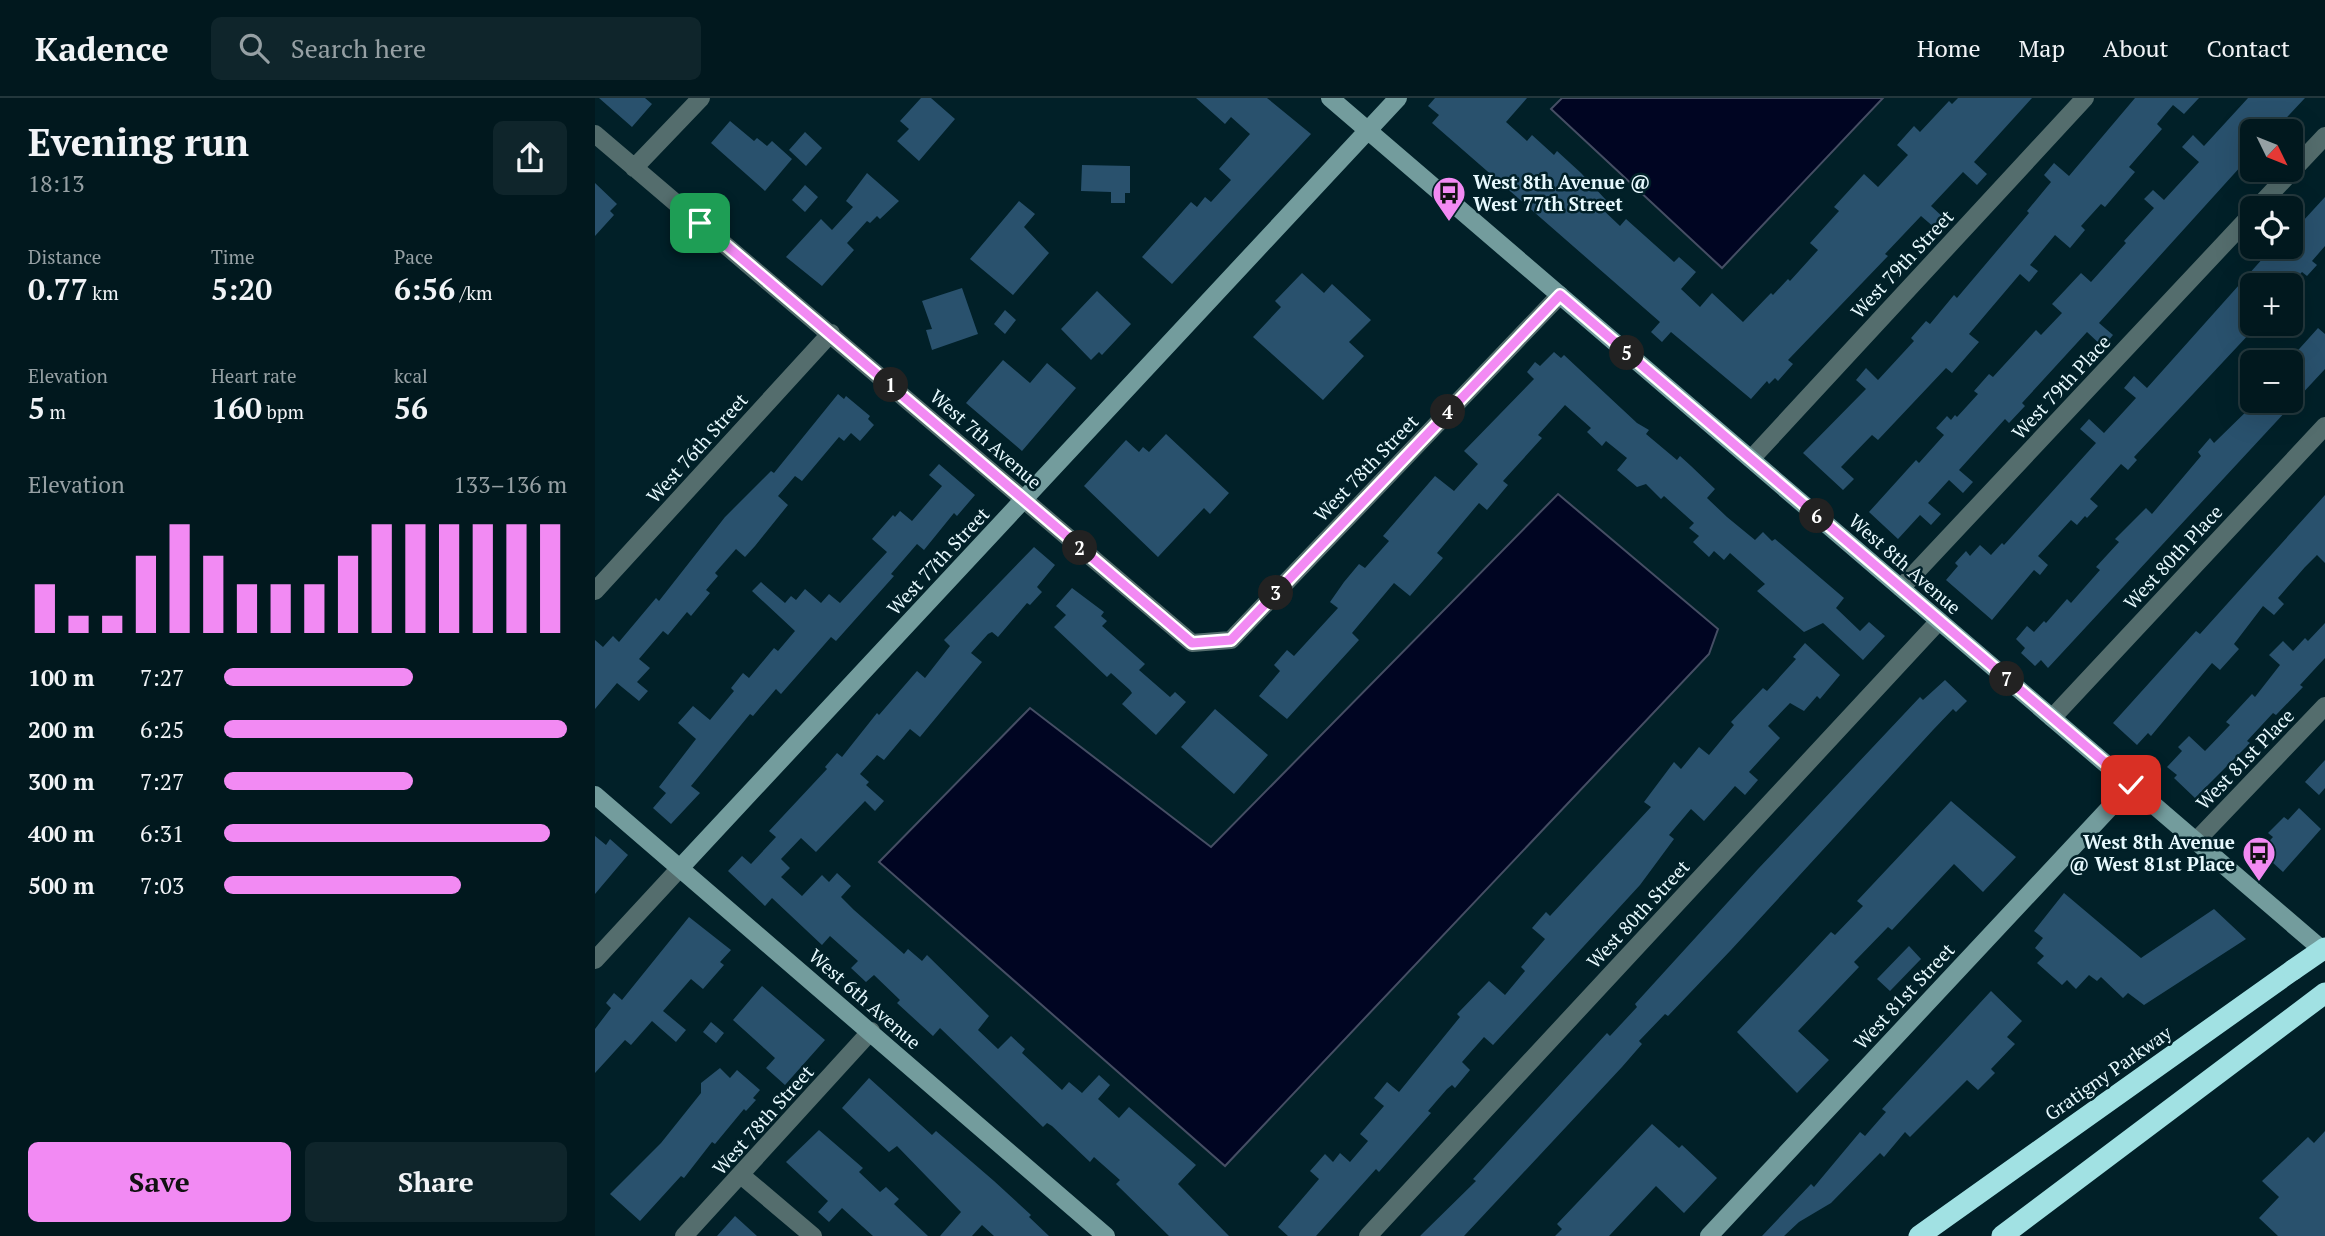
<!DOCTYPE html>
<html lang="en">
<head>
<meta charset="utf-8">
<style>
  body { margin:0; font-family:"PT Serif",serif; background:#0f252b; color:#f1f3f6; height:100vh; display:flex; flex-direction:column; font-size:26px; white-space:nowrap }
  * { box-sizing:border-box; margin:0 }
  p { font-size:23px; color:#96a0a4 }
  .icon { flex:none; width:38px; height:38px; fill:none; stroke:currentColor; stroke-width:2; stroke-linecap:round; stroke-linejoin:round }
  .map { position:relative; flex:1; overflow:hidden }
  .sheet { display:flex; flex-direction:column; background:#01181e; width:595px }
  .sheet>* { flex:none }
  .needle { width:46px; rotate:133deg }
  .fabs { position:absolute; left:1645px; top:21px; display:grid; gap:14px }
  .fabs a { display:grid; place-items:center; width:63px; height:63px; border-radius:10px; background:#01181e; box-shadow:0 7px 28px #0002,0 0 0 2px #23373c; font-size:35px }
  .pin { position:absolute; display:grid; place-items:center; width:60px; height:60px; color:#fff; margin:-30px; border-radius:14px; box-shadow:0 4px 10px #0006 }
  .km { position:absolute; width:35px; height:35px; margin:-18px; border-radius:50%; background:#222; color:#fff; font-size:19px; line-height:35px; text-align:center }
  .round { display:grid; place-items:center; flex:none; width:74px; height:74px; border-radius:10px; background:#0f252b }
  .head { display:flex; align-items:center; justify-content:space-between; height:119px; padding:0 28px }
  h1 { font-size:38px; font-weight:800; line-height:52px }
  .figures { display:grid; grid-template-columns:repeat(3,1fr); gap:10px; height:119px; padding:7px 28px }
  .figures div { display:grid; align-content:center }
  .figures b { font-size:30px; font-weight:800 }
  .figures small { font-size:19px; font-weight:400 }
  .figures p { font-size:19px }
  .chart { height:196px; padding:14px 28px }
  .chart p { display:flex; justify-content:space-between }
  .chart svg { width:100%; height:126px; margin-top:7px; stroke:#f28af3; stroke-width:6 }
  .primary-button { display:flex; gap:14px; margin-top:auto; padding:14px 28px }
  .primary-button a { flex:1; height:80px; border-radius:10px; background:#f28af3; color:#111; font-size:28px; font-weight:800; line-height:80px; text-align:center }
  .primary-button a+a { background:#0f252b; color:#f1f3f6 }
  ul { padding:0 28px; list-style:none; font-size:23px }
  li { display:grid; grid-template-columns:112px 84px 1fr; align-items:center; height:52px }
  li i { height:18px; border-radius:9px; background:#f28af3 }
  header { display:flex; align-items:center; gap:42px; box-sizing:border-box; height:98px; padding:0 35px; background:#01181e; border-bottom:2px solid #23373c }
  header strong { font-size:33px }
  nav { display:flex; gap:38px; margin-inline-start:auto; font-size:24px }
  .search { width:490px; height:63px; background:#0f252b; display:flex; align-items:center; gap:18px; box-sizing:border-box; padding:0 24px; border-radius:10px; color:#96a0a4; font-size:26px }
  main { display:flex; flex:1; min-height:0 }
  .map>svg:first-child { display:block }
  .water { fill:#000522; stroke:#454e64; stroke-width:2 }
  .building { fill:#29516d }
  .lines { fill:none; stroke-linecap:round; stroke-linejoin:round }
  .street { stroke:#546d6d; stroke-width:18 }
  .secondary { stroke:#739c9d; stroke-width:18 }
  .highway { stroke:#a1e1e3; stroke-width:21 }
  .highway-bridge { stroke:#a1e1e3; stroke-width:21 }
  .route-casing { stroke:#fff; stroke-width:14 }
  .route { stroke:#f28af3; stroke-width:9 }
  .labels { text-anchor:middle; stroke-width:5; stroke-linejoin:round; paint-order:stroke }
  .poi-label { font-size:19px; font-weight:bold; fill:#e7f9fe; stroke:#012028; text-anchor:start }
  .street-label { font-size:19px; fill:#e7f9fe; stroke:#012028 }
</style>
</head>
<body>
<header>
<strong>Kadence</strong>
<div class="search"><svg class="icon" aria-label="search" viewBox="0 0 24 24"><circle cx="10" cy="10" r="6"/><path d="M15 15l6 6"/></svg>Search here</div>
<nav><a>Home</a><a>Map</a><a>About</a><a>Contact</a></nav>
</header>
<main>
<section class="sheet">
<div class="head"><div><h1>Evening run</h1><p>18:13</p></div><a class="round"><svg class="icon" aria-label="share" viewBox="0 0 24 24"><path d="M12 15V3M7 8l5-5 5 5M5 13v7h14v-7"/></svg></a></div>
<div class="figures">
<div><p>Distance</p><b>0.77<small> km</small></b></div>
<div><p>Time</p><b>5:20</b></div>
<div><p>Pace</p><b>6:56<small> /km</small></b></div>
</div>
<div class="figures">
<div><p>Elevation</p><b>5<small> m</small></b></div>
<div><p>Heart rate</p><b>160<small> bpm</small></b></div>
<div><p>kcal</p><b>56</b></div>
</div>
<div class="chart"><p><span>Elevation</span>133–136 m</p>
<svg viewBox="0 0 160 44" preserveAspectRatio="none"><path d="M5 44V27M15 44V38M25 44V38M35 44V17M45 44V6M55 44V17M65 44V27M75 44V27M85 44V27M95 44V17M105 44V6M115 44V6M125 44V6M135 44V6M145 44V6M155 44V6"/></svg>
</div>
<ul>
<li><b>100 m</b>7:27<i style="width:55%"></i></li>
<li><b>200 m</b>6:25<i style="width:100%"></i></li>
<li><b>300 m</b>7:27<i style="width:55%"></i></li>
<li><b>400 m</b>6:31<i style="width:95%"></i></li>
<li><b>500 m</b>7:03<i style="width:69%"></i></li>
</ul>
<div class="primary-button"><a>Save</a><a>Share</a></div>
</section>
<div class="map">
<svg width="1730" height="1138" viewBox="0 0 1730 1138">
  <rect width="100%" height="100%" fill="#012028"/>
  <path class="water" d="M967,0H1288L1127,170L956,11Z
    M963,396L1123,531L1114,556L630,1068L284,764L435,610L616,749Z"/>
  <path class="building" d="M4,0H50L57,6L37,29Z
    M326,0H336L360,21L324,63L302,43L314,31L305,23Z
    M601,0H672L716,36L577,186L547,159L596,104L602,109L610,99L616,104L636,82L624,71L655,36L636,19L630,26Z
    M840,0H932L911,24L932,43L937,37L959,57L962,53L986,75L1011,102L1005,109L1025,128L1031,121L1079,164L1084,159L1101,174L1086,191L1105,209L1117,195L1148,224L1176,195L1178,197L1193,181L1195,183L1223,152L1215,145L1244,113L1239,109L1269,76L1283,89L1313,57L1302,47L1319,28L1325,34L1354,3L1357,6L1363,0H1437L1379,64L1392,76L1382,87L1368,74L1336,108L1349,120L1340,130L1326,118L1290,156L1293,158L1193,262L1198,266L1183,283L1180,280L1174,286L1172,283L1156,301L1076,234L1067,244L1056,234L1065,224L837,25L844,17L833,8Z
    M1540,0H1604L1589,16L1578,7L1562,26L1567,31L1534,69L1540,74L1510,109L1506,106L1486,128L1490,132L1475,150L1460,137L1435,167L1443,173L1434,184L1425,176L1374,236L1384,244L1357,275L1351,270L1283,342L1277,337L1246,369L1259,381L1248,392L1208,355L1271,291L1261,282L1271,270L1283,282L1319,243L1316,240L1331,223L1335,226L1359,197L1362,200L1434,115L1432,113L1456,84L1449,77L1459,65L1474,78Z
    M1653,0H1710L1679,33H1657V56L1504,225L1518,237L1508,249L1492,234L1427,305L1430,308L1414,325L1410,321L1364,372L1378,384L1368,395L1354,382L1333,405L1346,416L1336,427L1325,417L1303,441L1274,414L1321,362L1324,365L1349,337L1341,330L1352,318L1356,322L1360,317L1362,319L1383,296L1379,293L1394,276L1398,279L1441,232L1446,237L1467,215L1457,206L1486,175L1496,184L1531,145L1529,143L1559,110L1549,101L1558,92L1569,102L1604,64L1587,49L1598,37L1609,48Z
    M135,23L159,43L162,40L172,48L177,43L197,61L170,93L116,45Z
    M210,34L227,50L211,68L194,52Z
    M487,67L535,68V95H530V105H516V94L486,93Z
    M272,75L304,103L285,121L282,118L275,125L272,123L252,145L259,152L227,188L191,159L226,121L237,132L258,109L251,103Z
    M0,85L22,106L15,113L19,117L0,138Z
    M210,87L223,99L210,114L197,102Z
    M1730,99V148L1717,163L1722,167L1712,178L1707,174L1695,187H1657V233L1539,359L1542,362L1533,372L1526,366L1495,401L1503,408L1492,420L1490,418L1482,427L1476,422L1443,458L1453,467L1445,477L1439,472L1397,522L1351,482L1363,468L1360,465L1371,453L1375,458L1385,447L1396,457L1407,445L1409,447L1501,345L1485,331L1494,321L1509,335L1541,300L1529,290L1539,278L1552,290L1678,149H1696V136Z
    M424,103L440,116L429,129L454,155L418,197L375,161Z
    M707,175L729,195L737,186L776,222L754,244L769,258L728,302L658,239L686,209L680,203Z
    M367,190L383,236L337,252L331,232L337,231L327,203Z
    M502,193L536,226L507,257L504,254L496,262L466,231Z
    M410,212L421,222L410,236L399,226Z
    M1723,230L1730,236V271L1453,570L1446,562L1440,568L1426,555L1430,550L1421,541L1432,528L1439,534L1449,523L1451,525L1472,501L1476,505L1505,472L1501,469L1524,444L1520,441L1551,410L1557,416L1606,358L1603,354L1615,340L1619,345L1662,303H1696V260Z
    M959,254L966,260L969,257L1042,325L1054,332L1051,336L1082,362L1085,358L1096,368L1120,391L1112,400L1132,419L1160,442L1168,434L1177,443L1180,441L1249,500L1241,510L1265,533L1274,524L1290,538L1268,562L1228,525L1209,534L1162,493L1170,486L1135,455L1129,462L1119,453L1114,459L1098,444L1104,438L1094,430L1099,425L1069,398L1066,401L1051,386L1042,389L1022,372L1032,360L1011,343L1007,348L992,334L996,330L970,307L943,337L947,340L908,383L913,387L892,412L884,405L842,455L848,460L815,498L799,485L757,535L764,542L692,621L664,598L685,573L679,567L692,552L699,558L743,510L735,504L749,484L764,466L770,470L794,443L788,438L840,378L859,393L883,366L869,353L939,281L932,274L940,264L945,268Z
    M408,262L435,285L452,265L481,290L427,353L371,305Z
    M243,296L249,301L251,298L275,318L273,321L279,327L265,343L256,335L249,343L244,339L207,383L200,378L183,398L193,407L160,448L150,459L141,451L120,475L123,478L111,492L115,495L96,518L92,514L73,537L68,533L44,561L55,570L42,584L53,593L44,603L22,585L0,611V542L8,549L18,538L24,544L61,500L64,503L130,419L176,373L179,375Z
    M571,336L634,395L615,416L609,410L563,459L489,388L531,342L544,354L548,349L554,354Z
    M344,366L380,397L362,418L359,415L329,452L322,446L296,476L299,478L241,543L236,539L186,596L181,591L158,618L155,616L96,688L105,695L76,726L58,710L71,695L64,689L101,641L83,625L98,608L115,622L139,593L136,590L148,575L154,580L179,550L183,553L200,533L157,493L166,484L190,505L196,498L201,502L210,491L226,505L234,496L245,505L292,454L277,441L298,417L300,419L305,413L317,423L347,388L334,377Z
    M1730,397V465L1722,457L1710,469L1683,500L1689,506L1679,517L1668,508L1639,546L1644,551L1625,572L1617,565L1556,638L1553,635L1542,647L1518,625L1601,533L1605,536Z
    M439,449L460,467L442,489L447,494L435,507L432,505L403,539L397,534L393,536L376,555L387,564L325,639L315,631L289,662L282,657L265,676L274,684L271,687L289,703L280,713L270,703L221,754L206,740L186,761L195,770L186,779L207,798L227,777L234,784L242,775L256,788L246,799L259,812L309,856L313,851L327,863L332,857L394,918L383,932L403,951L416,938L430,951L427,955L467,992L474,984L487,995L504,977L515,987L503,1001L524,1020L534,1009L601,1067L583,1086L634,1138H574L521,1086L525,1082L499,1059L495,1064L457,1028L452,1025L448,1029L345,930L338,938L302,905L305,902L279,877L271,884L256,870L263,863L235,838L227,847L177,800L170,808L133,773L147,758L156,766L181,739L174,733L232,671L230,669L242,655L247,659L282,615L284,617L322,573L330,580L355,548L349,542Z
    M477,490L509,514L506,518L512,523L507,528L550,566L544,572L575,599L580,594L591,604L561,637L527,606L537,595L535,592L516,575L512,579L459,529L471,517L461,508Z
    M1730,525V560L1705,587L1708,589L1681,617L1678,615L1652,643L1655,645L1600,700L1579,680L1582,677L1572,669L1587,653L1583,649L1594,638L1610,653L1635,627L1631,624L1657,596L1660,599L1685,567L1674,557L1688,543L1698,553L1710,540L1713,543Z
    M1210,545L1245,577L1225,601L1222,598L1209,613L1195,605L1173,628L1185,640L1154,674L1163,682L1150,697L1140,688L1109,723L1096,711L1074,737L1079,741L1045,787L898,947L889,939L867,964L875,972L860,990L857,987L852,991L833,1013L836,1015L784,1074L781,1071L721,1138H693L683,1129L724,1081L715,1073L730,1056L738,1064L745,1055L755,1064L773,1043L765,1036L789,1008L779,1000L792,984L804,994L865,919L862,916L894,883L910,897L930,873L926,869L950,841L937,830L951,814L955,818L1056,709L1049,704L1079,664L1086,671L1104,649L1114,657L1139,627L1136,624L1168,590L1172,593L1201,561L1198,559Z
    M1350,582L1372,603L1361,614L1358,611L1338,632L1136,852L1073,918L1070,916L1044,943L1047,946L1027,969L913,1091L869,1138H825L881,1083L878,1081L1012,935L1015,938L1042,909L1040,906L1163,771L1325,599L1328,602Z
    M620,611L673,657L639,696L586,649Z
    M1730,662V690L1724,697L1710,684Z
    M1356,703L1421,759L1388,794L1359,766L1297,832L1293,829L1259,864L1264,869L1203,933L1234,962L1202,995L1142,934L1236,834L1240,837L1268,808L1262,803Z
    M1704,710L1726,731L1688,774L1665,753L1678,739L1673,735L1689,719L1693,722Z
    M0,738L11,747L15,741L33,757L0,796Z
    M1469,795L1546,860L1619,811L1651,841L1549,907L1533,895L1528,900L1506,879L1502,883L1494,877L1481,891L1472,882L1467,887L1442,865L1449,858L1440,850L1448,840L1439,833Z
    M94,819L136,852L125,864L129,867L108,891L96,881L68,913L91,932L81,944L57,923L36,947L30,942L0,975V931L16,910L11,905L19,895L27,902Z
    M1314,848L1326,861L1295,893L1282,881Z
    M167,888L230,942L190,987L171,970L180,960L138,922Z
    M1396,893L1427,923L1412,939L1420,946L1396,971L1400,975L1383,992L1372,982L1315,1039L1310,1034L1289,1059L1285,1055L1236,1105L1204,1124L1189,1138H1167L1216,1086L1219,1089L1265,1034L1270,1038L1291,1014L1287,1011Z
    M116,924L129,935L121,945L108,934Z
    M125,970L135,980L142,972L165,992L158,1000L161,1002L151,1013L149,1011L120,1046L117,1044L89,1080L86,1078L45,1123L15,1096L66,1045L106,995V985Z
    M274,980L337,1037L341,1033L399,1083L436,1117L434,1119L454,1138H399L387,1127L377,1138H345L366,1114L302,1048L294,1054L247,1010Z
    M1057,1026L1084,1050L1087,1047L1122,1080L1089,1115L1061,1088L1014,1138H960L967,1131L962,1126Z
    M224,1032L268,1070L264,1074L285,1094L291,1089L304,1101L299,1106L333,1138H278L247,1110L234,1124L223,1114L233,1103L191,1064Z
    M1730,1033V1138H1683L1664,1120L1684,1099L1667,1083L1713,1039L1719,1045Z
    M140,1118L162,1138H122Z"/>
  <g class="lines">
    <path class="street" d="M0,36L597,545L636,542L965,197
      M39,70L106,0
      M1662,110L1730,38
      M1156,361L1490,0
      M1306,490L1657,116
      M0,493L236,235
      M1457,620L1730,328
      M1601,743L1730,608
      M0,862L85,770
      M147,1078L218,1138
      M89,1138L276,933
      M773,1138L1344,523"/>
    <path class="secondary" d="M735,0L1730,854
      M0,697L511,1138
      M85,770L803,0
      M1114,1138L1536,687"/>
    <path class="highway" d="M1324,1138L1698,872
      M1407,1138L1730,895"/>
    <path class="highway-bridge" d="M1698,872L1730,850"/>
  </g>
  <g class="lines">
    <defs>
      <path id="route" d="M105,125L597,545L636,542L965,197L1536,687"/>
    </defs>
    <use href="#route" class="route-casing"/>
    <use href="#route" class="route"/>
  </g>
  <defs>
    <symbol id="bus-pin" viewBox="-11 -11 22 30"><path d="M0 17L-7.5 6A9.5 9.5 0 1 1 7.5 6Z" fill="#f28af3" stroke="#012028"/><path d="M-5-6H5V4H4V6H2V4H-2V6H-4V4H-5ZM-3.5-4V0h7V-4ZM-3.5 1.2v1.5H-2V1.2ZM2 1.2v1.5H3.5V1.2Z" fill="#111"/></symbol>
  </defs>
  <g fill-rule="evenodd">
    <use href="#bus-pin" x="835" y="76" width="38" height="52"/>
    <use href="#bus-pin" x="1645" y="736" width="38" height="52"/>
  </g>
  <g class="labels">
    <g class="poi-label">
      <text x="878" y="91">West 8th Avenue @<tspan x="878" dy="22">West 77th Street</tspan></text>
      <text x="1640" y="751" text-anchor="end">West 8th Avenue<tspan x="1640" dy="22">@ West 81st Place</tspan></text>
    </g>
    <g class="street-label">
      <text transform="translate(1307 166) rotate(-47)" y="7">West 79th Street</text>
      <text transform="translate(1466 289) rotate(-47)" y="7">West 79th Place</text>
      <text transform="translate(391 341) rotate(41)" y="7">West 7th Avenue</text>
      <text transform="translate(102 350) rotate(-48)" y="7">West 76th Street</text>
      <text transform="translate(771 370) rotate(-46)" y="7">West 78th Street</text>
      <text transform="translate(1578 459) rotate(-47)" y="7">West 80th Place</text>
      <text transform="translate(343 463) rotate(-47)" y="7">West 77th Street</text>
      <text transform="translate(1310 466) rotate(41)" y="7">West 8th Avenue</text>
      <text transform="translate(1650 661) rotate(-46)" y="7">West 81st Place</text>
      <text transform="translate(1043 816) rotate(-47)" y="7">West 80th Street</text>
      <text transform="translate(1309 898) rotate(-47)" y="7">West 81st Street</text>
      <text transform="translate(270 901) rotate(41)" y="7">West 6th Avenue</text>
      <text transform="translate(1513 975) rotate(-35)" y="7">Gratigny Parkway</text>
      <text transform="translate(168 1022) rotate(-48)" y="7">West 78th Street</text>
    </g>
  </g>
</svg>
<div class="fabs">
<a><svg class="needle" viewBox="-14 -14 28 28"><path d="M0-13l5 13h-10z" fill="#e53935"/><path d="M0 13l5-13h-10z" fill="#96a0a4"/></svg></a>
<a><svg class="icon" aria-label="locate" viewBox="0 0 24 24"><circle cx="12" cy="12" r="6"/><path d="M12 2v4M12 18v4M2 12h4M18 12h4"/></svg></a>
<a>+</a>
<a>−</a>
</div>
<div class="pin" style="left:105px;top:125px;background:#1e9e55"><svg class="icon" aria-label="arrive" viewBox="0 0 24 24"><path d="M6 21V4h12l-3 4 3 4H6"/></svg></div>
<div class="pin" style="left:1536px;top:687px;background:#d93025"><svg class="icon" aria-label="check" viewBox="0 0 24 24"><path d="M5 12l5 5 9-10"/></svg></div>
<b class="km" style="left:296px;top:287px">1</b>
<b class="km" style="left:485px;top:450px">2</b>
<b class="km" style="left:681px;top:495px">3</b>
<b class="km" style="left:853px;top:314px">4</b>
<b class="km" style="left:1032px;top:255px">5</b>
<b class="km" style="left:1222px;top:418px">6</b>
<b class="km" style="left:1412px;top:581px">7</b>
</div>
</main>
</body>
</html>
